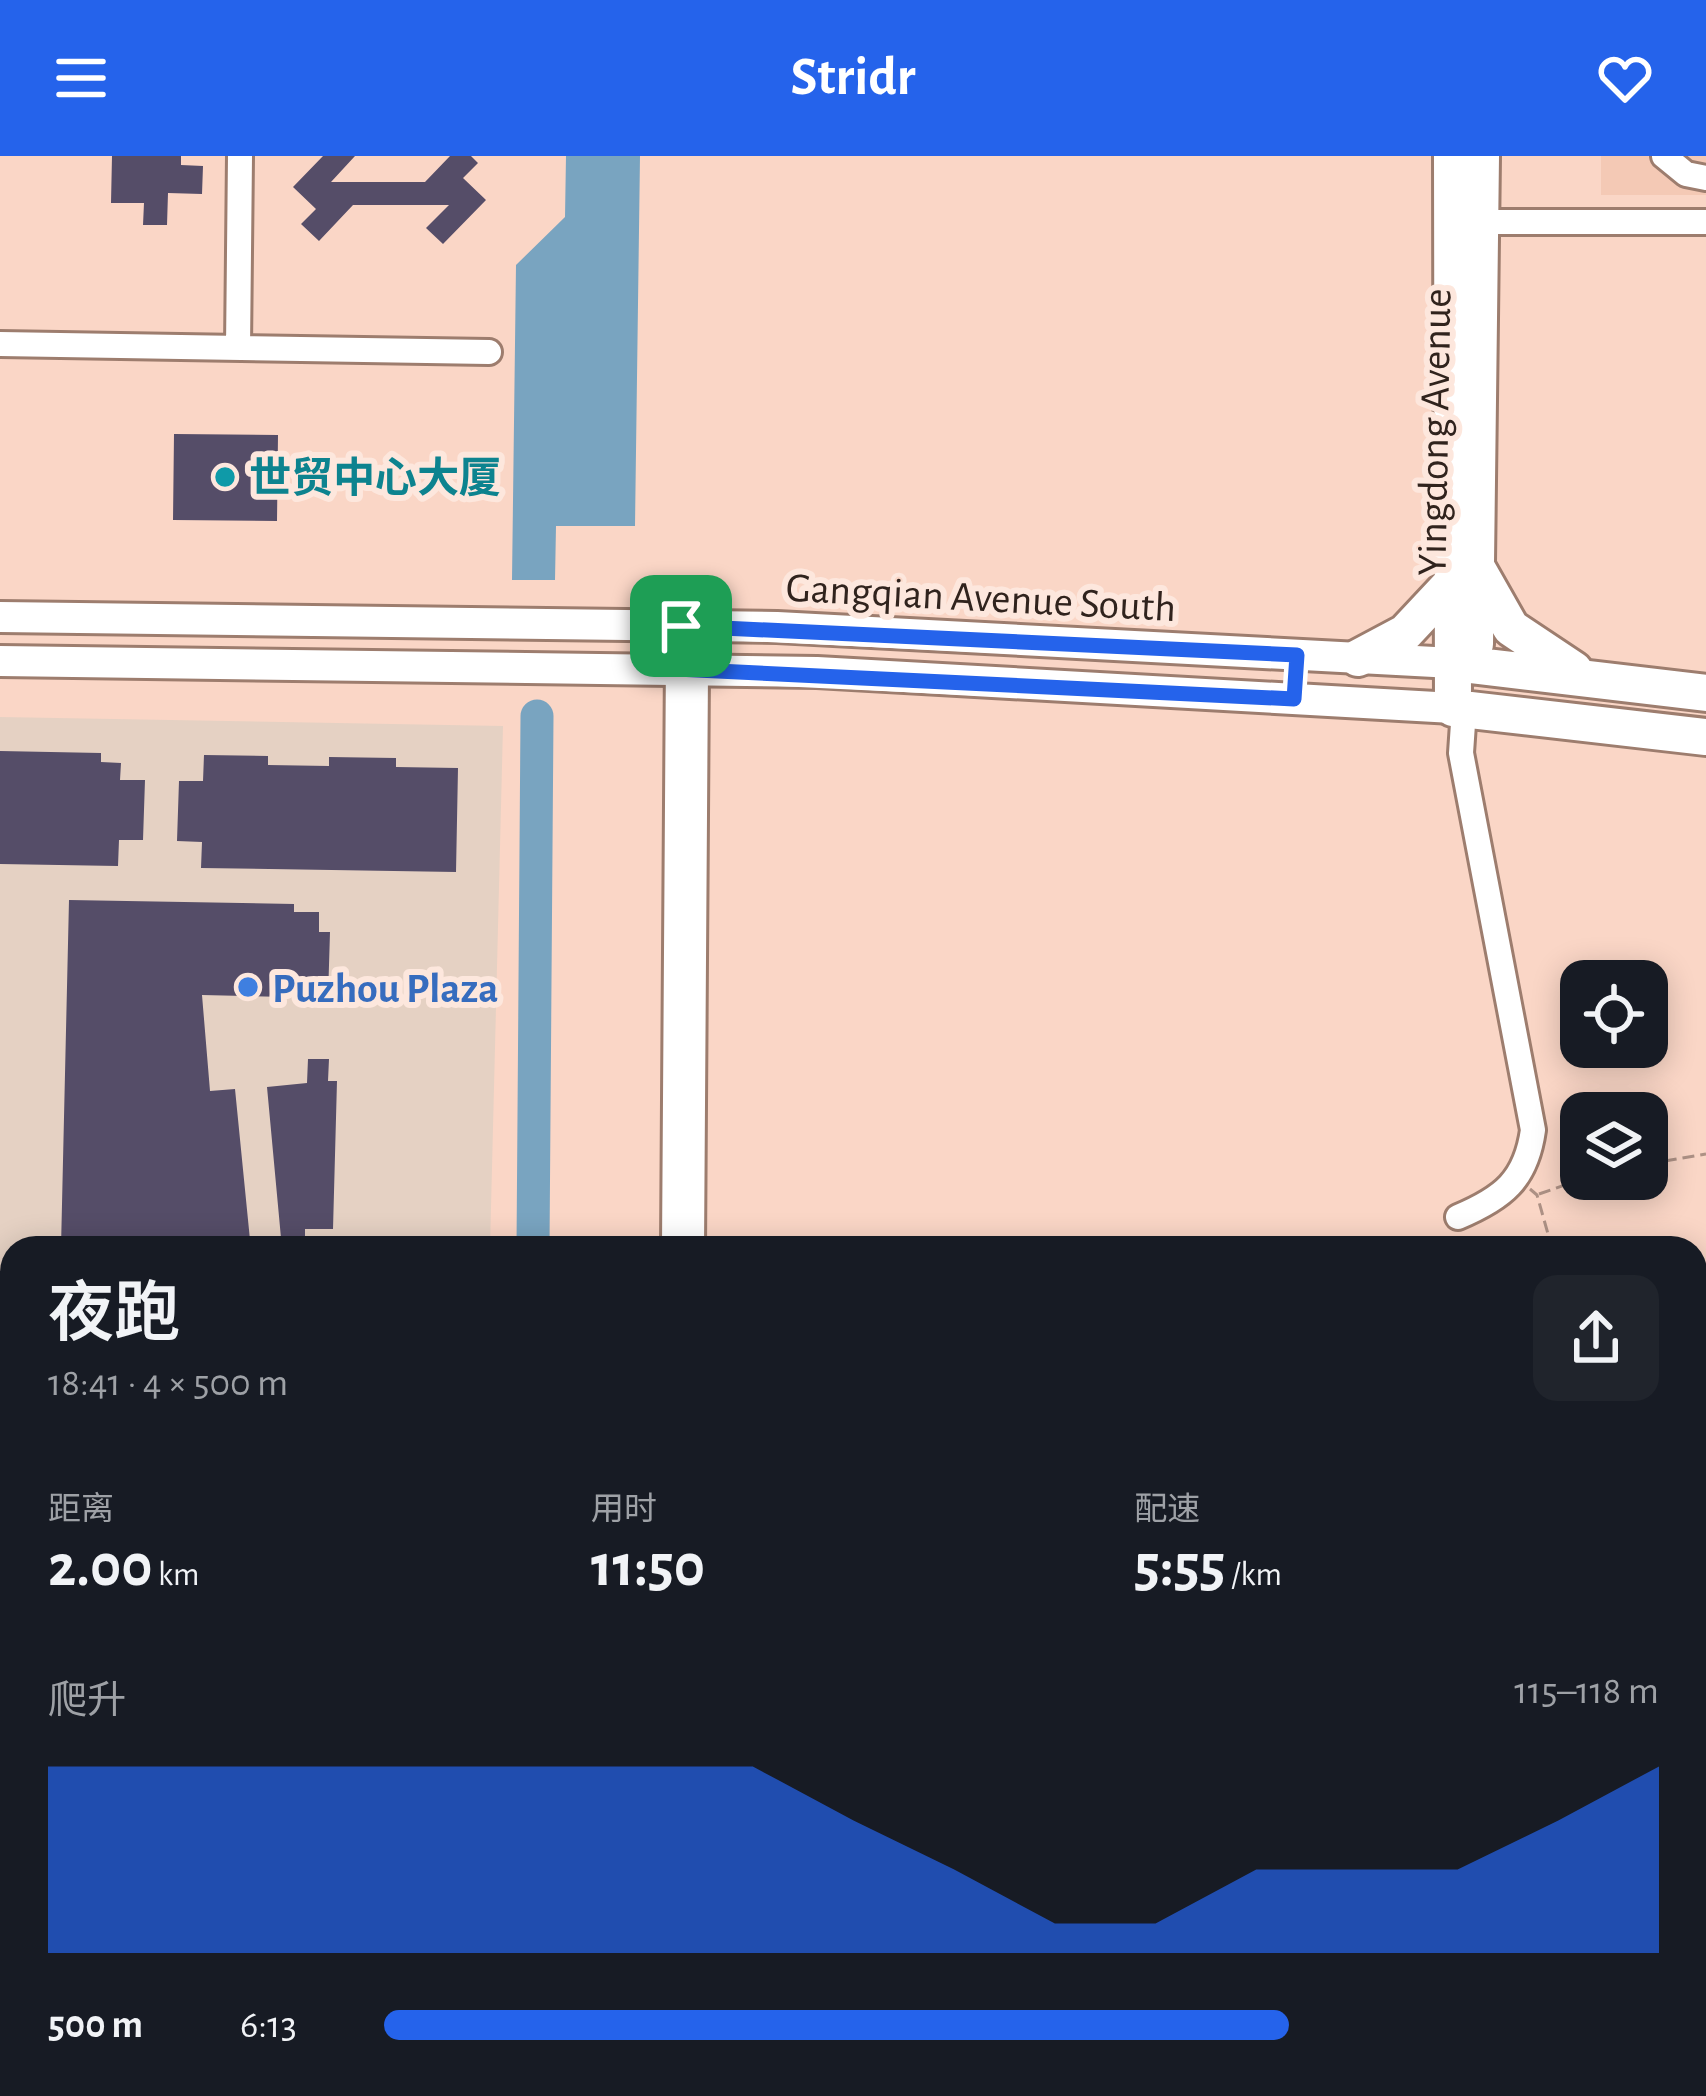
<!DOCTYPE html>
<html lang="zh">
<head>
<meta charset="utf-8">
<style>
  body { margin:0; font-family:"Alegreya Sans","Noto Sans SC",sans-serif; background:#20242c; color:#f1f3f6; height:100vh; display:flex; flex-direction:column; font-size:45px; white-space:nowrap }
  * { box-sizing:border-box; margin:0 }
  p { font-size:39px; color:#9ea1a6 }
  .icon { flex:none; width:66px; height:66px; fill:none; stroke:currentColor; stroke-width:2; stroke-linecap:round; stroke-linejoin:round }
  .map { position:relative; flex:1; overflow:hidden }
  .sheet { position:absolute; left:0px; top:1080px; width:1707px; height:861px; display:flex; flex-direction:column; background:#171b24; border-radius:36px 36px 0 0; box-shadow:0 6px 30px #0003 }
  .sheet>* { flex:none }
  .tools { position:absolute; left:1560px; top:804px; display:grid; gap:24px }
  .tools a { display:grid; place-items:center; width:108px; height:108px; border-radius:24px; background:#171b24; box-shadow:0 6px 30px #0003; font-size:60px }
  .pin { position:absolute; display:grid; place-items:center; width:102px; height:102px; color:#fff; margin:-51px; border-radius:24px; box-shadow:0 6px 18px #0006 }
  .round { display:grid; place-items:center; flex:none; width:126px; height:126px; border-radius:24px; background:#20242c }
  .summary { display:flex; align-items:center; justify-content:space-between; height:204px; padding:0 48px }
  h1 { font-size:66px; font-weight:600; line-height:90px }
  .figures { display:grid; grid-template-columns:repeat(3,1fr); gap:18px; height:204px; padding:12px 48px }
  .figures div { display:grid; align-content:center }
  .figures b { font-size:60px; font-weight:600 }
  .figures small { font-size:33px; font-weight:400 }
  .figures p { font-size:33px }
  .chart { height:336px; padding:24px 48px }
  .chart p { display:flex; justify-content:space-between }
  .chart svg { width:100%; height:216px; margin-top:12px; fill:#2563eb; opacity:.7 }
  ul { padding:0 48px; list-style:none; font-size:39px }
  li { display:grid; grid-template-columns:192px 144px 1fr; align-items:center; height:90px }
  li i { height:30px; border-radius:15px; background:#2563eb }
  header { display:flex; justify-content:space-between; align-items:center; height:156px; padding:0 48px; background:#2563eb; color:#fff; font-size:54px; font-weight:600 }
  .map>svg:first-child { display:block }
  .commercial { fill:#e5d1c3 }
  .built { fill:#f4c9b5 }
  .water { fill:#79a4c0 }
  .lines { fill:none; stroke-linecap:round; stroke-linejoin:round }
  .river { stroke:#79a4c0; stroke-width:33 }
  .building { fill:#554d68 }
  .minor-casing { stroke:#9d7d6e; stroke-width:30 }
  .major-casing { stroke:#9d7d6e; stroke-width:36 }
  .highway-casing { stroke:#9d7d6e; stroke-width:42 }
  .path { stroke:#ad9185; stroke-width:3; stroke-dasharray:12 6; stroke-linecap:butt }
  .minor { stroke:#fff; stroke-width:24 }
  .major { stroke:#fff; stroke-width:30 }
  .highway { stroke:#fff; stroke-width:36 }
  .route-casing { stroke:#fff; stroke-width:24 }
  .route { stroke:#2563eb; stroke-width:15 }
  .culture-dot { fill:#0f9aa8; stroke:#fde7dd; stroke-width:4.5 }
  .shop-dot { fill:#3f7fe0; stroke:#fde7dd; stroke-width:4.5 }
  .labels { text-anchor:middle; stroke-width:12; stroke-linejoin:round; paint-order:stroke }
  .street-label { font-size:42px; fill:#30231d; stroke:#fde7dd }
  .culture-label { font-size:42px; font-weight:bold; fill:#0d838f; stroke:#fde7dd; text-anchor:start }
  .shop-label { font-size:42px; font-weight:bold; fill:#366cbe; stroke:#fde7dd; text-anchor:start }
</style>
</head>
<body>
<header><svg class="icon" aria-label="menu" viewBox="0 0 24 24"><path d="M4 6h16M4 12h16M4 18h16"/></svg>Stridr<svg class="icon" aria-label="heart" viewBox="0 0 24 24"><path d="M12 20l-8-8c-3-5 5-10 8-4 3-6 11-1 8 4z"/></svg></header>
<div class="map">
<svg width="1706" height="1940" viewBox="0 0 1706 1940">
  <rect width="100%" height="100%" fill="#fad6c6"/>
  <path class="commercial" d="M0,561L503,570L490,1092H12V1284L0,1283Z
    M0,1363H12V1703L0,1702Z"/>
  <path class="built" d="M1601,0H1706V39H1601Z"/>
  <path class="water" d="M566,0H640L635,370H556L555,424H512L516,109L565,61Z
    M1706,1166V1940H0V1850H12V1929H1695V1169Z"/>
  <g class="lines">
    <path class="river" d="M533,1092L537,560"/>
  </g>
  <path class="building" d="M112,0H181V9L203,10L202,38L168,37L167,69H143L144,47H111Z
    M323,0H355L331,26H425L450,0H471L478,7L463,22L486,44L443,88L426,72L449,49H353L319,85L301,68L316,53L293,31Z
    M174,278L278,279L277,365L173,364Z
    M0,595L101,597V606L121,607L120,624H145L143,684H119L118,710L0,708Z
    M204,599L268,600V609L329,610V601L396,602V611L458,612L456,716L201,712L202,686L177,685L179,625H203Z
    M69,744L294,748V756H319V776H330L328,842L202,839L210,935L235,933L250,1084H222V1092H61Z
    M308,903H329L328,925H337L333,1073H305V1082H281L267,931L307,927Z"/>
  <g class="lines">
    <defs>
      <path id="minor" d="M1664,0L1686,18L1706,22
        M1468,66H1706
        M0,188L489,196
        M238,192L240,0
        M681,470L696,514L692,1092
        M1458,1061C1503,1042 1526,1024 1533,974L1461,597L1464,553
        M674,1092L678,501
        M0,1304H12
        M0,1336H12"/>
      <path id="major" d="M0,461L777,471L1453,507
        M0,505L817,516L1453,552"/>
      <path id="highway" d="M1452,0L1453,552L1706,581
        M1478,414L1511,472L1574,514
        M1475,488L1481,0
        M1358,502L1405,477L1449,430
        M1453,507L1706,537"/>
    </defs>
    <use href="#minor" class="minor-casing"/>
    <use href="#major" class="major-casing"/>
    <use href="#highway" class="highway-casing"/>
    <path class="path" d="M1647,1008L1706,998
      M1530,1033L1537,1039L1552,1092
      M1539,1038L1582,1023
      M1695,1130L1706,1128
      M1695,1180L1706,1178
      M1695,1328L1697,1305
      M1695,1344H1706"/>
    <use href="#minor" class="minor"/>
    <use href="#major" class="major"/>
    <use href="#highway" class="highway"/>
  </g>
  <g class="lines">
    <defs>
      <path id="route" d="M681,470L1297,499L1294,543L676,513Z"/>
    </defs>
    <use href="#route" class="route-casing"/>
    <use href="#route" class="route"/>
  </g>
  <circle class="culture-dot" cx="225" cy="321" r="12"/>
  <circle class="shop-dot" cx="248" cy="831" r="12"/>
  <g class="labels">
    <g class="street-label">
      <text transform="translate(1433 276) rotate(-89)" y="15">Yingdong Avenue</text>
      <text transform="translate(981 440) rotate(3)" y="15">Gangqian Avenue South</text>
    </g>
    <g class="culture-label">
      <text x="249" y="336">世贸中心大厦</text>
    </g>
    <g class="shop-label">
      <text x="272" y="846">Puzhou Plaza</text>
    </g>
  </g>
</svg>
<div class="tools">
<a><svg class="icon" aria-label="locate" viewBox="0 0 24 24"><circle cx="12" cy="12" r="6"/><path d="M12 2v4M12 18v4M2 12h4M18 12h4"/></svg></a>
<a><svg class="icon" aria-label="layers" viewBox="0 0 24 24"><path d="M12 4l9 5-9 5-9-5zM3 14l9 5 9-5"/></svg></a>
</div>
<div class="pin" style="left:681px;top:470px;background:#1e9e55"><svg class="icon" aria-label="arrive" viewBox="0 0 24 24"><path d="M6 21V4h12l-3 4 3 4H6"/></svg></div>
<section class="sheet">
<div class="summary"><div><h1>夜跑</h1><p>18:41 · 4 × 500 m</p></div><a class="round"><svg class="icon" aria-label="share" viewBox="0 0 24 24"><path d="M12 15V3M7 8l5-5 5 5M5 13v7h14v-7"/></svg></a></div>
<div class="figures">
<div><p>距离</p><b>2.00<small> km</small></b></div>
<div><p>用时</p><b>11:50</b></div>
<div><p>配速</p><b>5:55<small> /km</small></b></div>
</div>
<div class="chart"><p><span>爬升</span>115–118 m</p>
<svg viewBox="0 0 160 44" preserveAspectRatio="none"><path d="M0 44V6L10 6L20 6L30 6L40 6L50 6L60 6L70 6L80 17L90 27L100 38L110 38L120 27L130 27L140 27L150 17L160 6V44z"/></svg>
</div>
<ul>
<li><b>500 m</b>6:13<i style="width:71%"></i></li>
</ul>
</section>
</div>
</body>
</html>
